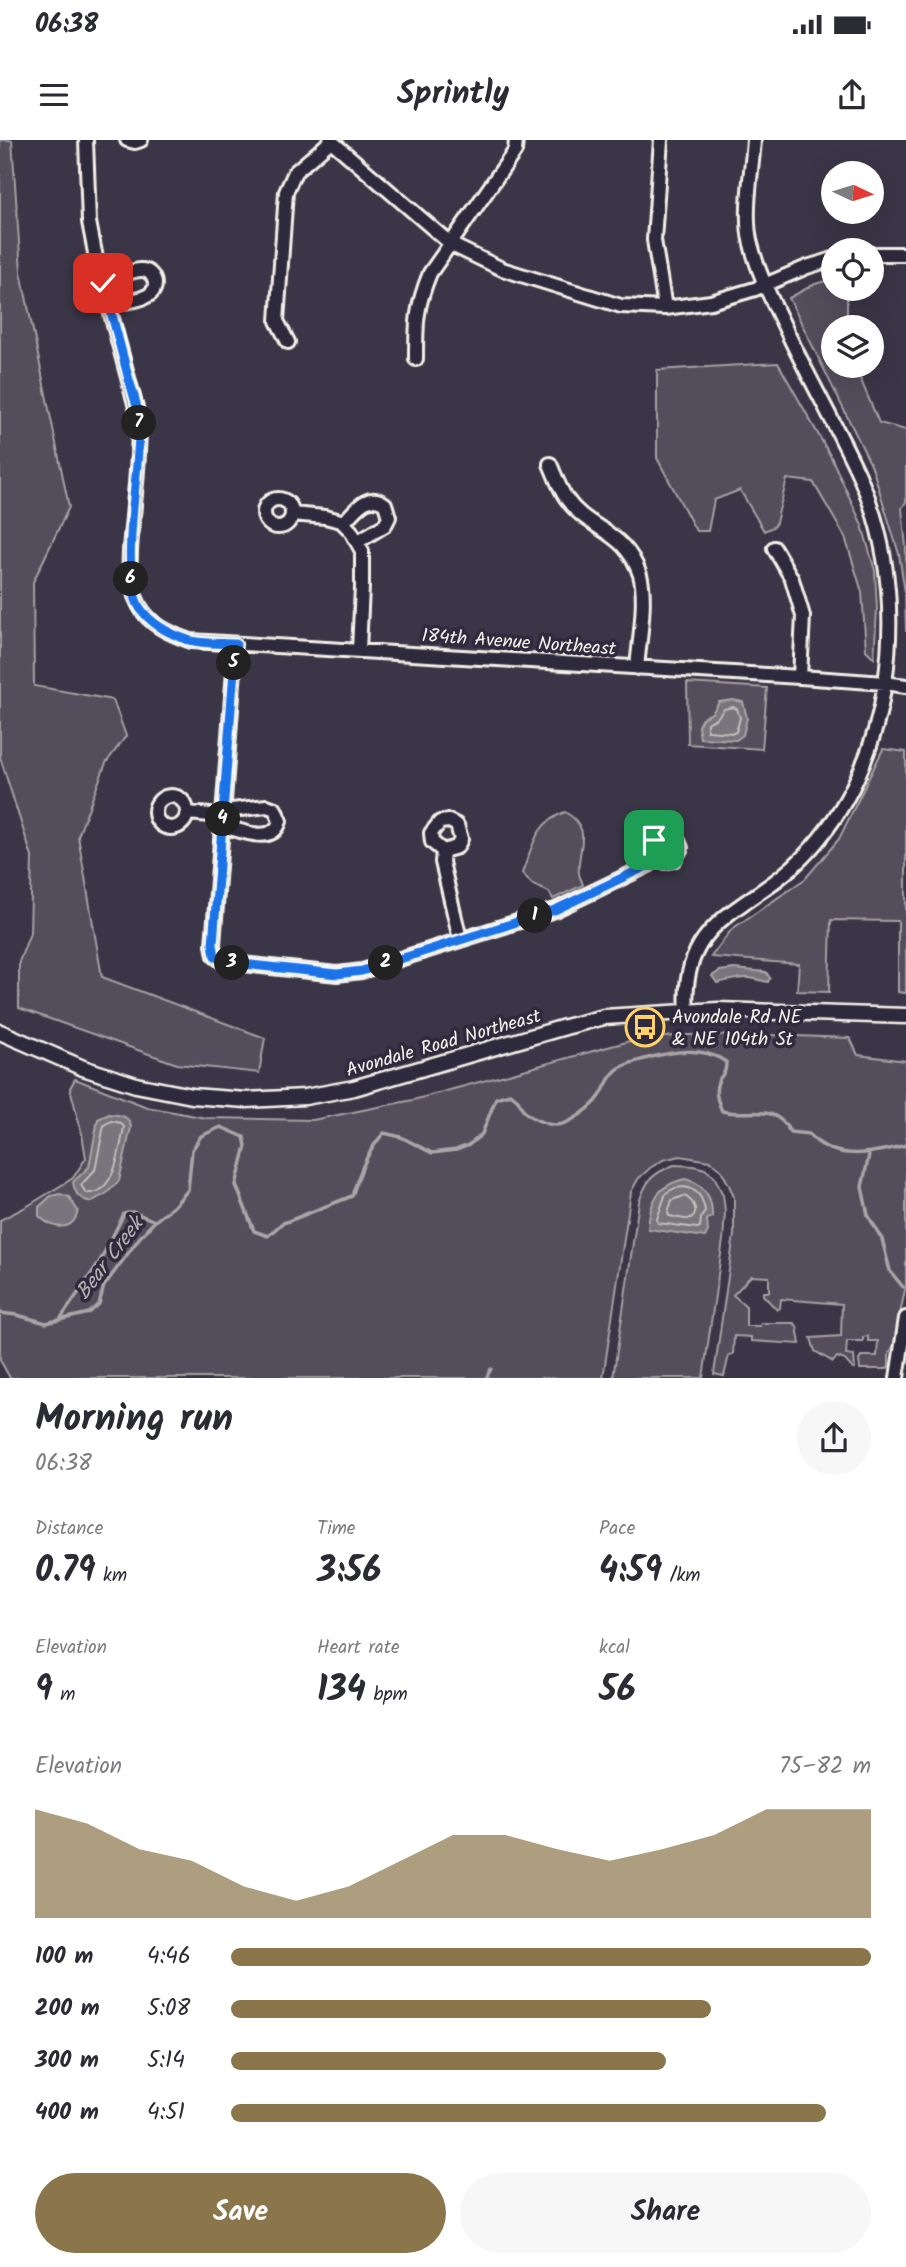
<!DOCTYPE html>
<html lang="en">
<head>
<meta charset="utf-8">
<style>
  body { margin:0; font-family:Kalam,sans-serif; background:#f7f7f7; color:#2b2b33; height:100vh; display:flex; flex-direction:column; font-size:26px; white-space:nowrap }
  * { box-sizing:border-box; margin:0 }
  p { font-size:23px; color:#7c7c81 }
  .icon { flex:none; width:38px; height:38px; fill:none; stroke:currentColor; stroke-width:2; stroke-linecap:round; stroke-linejoin:round }
  .map { position:relative; height:1238px; overflow:hidden }
  .side { display:flex; flex-direction:column; background:#fff; flex:1 }
  .side>* { flex:none }
  .needle { width:46px; rotate:94deg }
  .controls { position:absolute; left:821px; top:21px; display:grid; gap:14px }
  .controls a { display:grid; place-items:center; width:63px; height:63px; border-radius:50%; background:#fff; box-shadow:0 7px 28px #0002; font-size:35px }
  .pin { position:absolute; display:grid; place-items:center; width:60px; height:60px; color:#fff; margin:-30px; border-radius:14px; box-shadow:0 4px 10px #0006 }
  .km { position:absolute; width:35px; height:35px; margin:-18px; border-radius:50%; background:#222; color:#fff; font-size:19px; line-height:35px; text-align:center }
  .round { display:grid; place-items:center; flex:none; width:74px; height:74px; border-radius:37px; background:#f7f7f7 }
  .head { display:flex; align-items:center; justify-content:space-between; height:119px; padding:0 35px }
  h1 { font-size:38px; font-weight:700; line-height:52px }
  .stats { display:grid; grid-template-columns:repeat(3,1fr); gap:10px; height:119px; padding:7px 35px }
  .stats div { display:grid; align-content:center }
  .stats b { font-size:35px; font-weight:700 }
  .stats small { font-size:19px; font-weight:400 }
  .stats p { font-size:19px }
  .chart { height:196px; padding:14px 35px }
  .chart p { display:flex; justify-content:space-between }
  .chart svg { width:100%; height:126px; margin-top:7px; fill:#8a764a; opacity:.7 }
  .action { display:flex; gap:14px; margin-top:auto; padding:14px 35px }
  .action a { flex:1; height:80px; border-radius:42px; background:#8a764a; color:#fff; font-size:28px; font-weight:700; line-height:80px; text-align:center }
  .action a+a { background:#f7f7f7; color:#2b2b33 }
  ul { padding:0 35px; list-style:none; font-size:23px }
  li { display:grid; grid-template-columns:112px 84px 1fr; align-items:center; height:52px }
  li i { height:18px; border-radius:9px; background:#8a764a }
  .status { display:flex; justify-content:space-between; align-items:center; height:49px; padding:0 35px; background:#fff; direction:ltr }
  .status svg { height:19px; fill:currentColor }
  header { display:flex; justify-content:space-between; align-items:center; height:91px; padding:0 35px; background:#fff; font-size:32px; font-weight:700 }
  .map>svg:first-child { display:block }
  .green { fill:#534e5c; stroke:#a4a0a2; stroke-width:2 }
  .water { fill:#78747b; stroke:#aaa6a7; stroke-width:2 }
  .lines { fill:none; stroke-linecap:round; stroke-linejoin:round }
  .shore { stroke:#c2bfbc; stroke-width:2 }
  .stream { stroke:#aaa6a7; stroke-width:3.5 }
  .minor-casing { stroke:#f4f1e8; stroke-width:18 }
  .major-casing { stroke:#f4f1e8; stroke-width:19 }
  .minor { stroke:#2f2a3d; stroke-width:12 }
  .major { stroke:#2f2a3d; stroke-width:14 }
  .route-casing { stroke:#fff; stroke-width:14 }
  .route { stroke:#1a73e8; stroke-width:9 }
  .labels { text-anchor:middle; stroke-width:7; stroke-linejoin:round; paint-order:stroke }
  .street-label { font-size:19px; fill:#f4f1e8; stroke:#2f2a3d }
  .poi-label { font-size:19px; fill:#f4f1e8; stroke:#2f2a3d; text-anchor:start }
  .water-label { font-size:21px; font-style:italic; fill:#b6b2b2; stroke:#2f2a3d }
</style>
</head>
<body>
<div class="status"><b>06:38</b><svg viewBox="0 0 49 12"><path d="M0 12V9h3v3zM5 12V6h3v6zM10 12V3h3v9zM15 12V0h3v12zM26 1h20v11H26zM47 4h2v5h-2z"/></svg></div>
<header><svg class="icon" aria-label="menu" viewBox="0 0 24 24"><path d="M4 6h16M4 12h16M4 18h16"/></svg>Sprintly<svg class="icon" aria-label="share" viewBox="0 0 24 24"><path d="M12 15V3M7 8l5-5 5 5M5 13v7h14v-7"/></svg></header>
<div class="map">
<svg width="906" height="1238" viewBox="0 0 906 1238">
  <rect width="100%" height="100%" fill="#3b3647"/>
  <filter id="ink" filterUnits="userSpaceOnUse"><feTurbulence type="fractalNoise" baseFrequency=".0143" numOctaves="2"/><feDisplacementMap in="SourceGraphic" scale="14" xChannelSelector="R" yChannelSelector="G"/><feConvolveMatrix kernelMatrix="1 2 1 2 8 2 1 2 1" color-interpolation-filters="sRGB"/></filter>
  <g filter="url(#ink)">
    <path class="green" d="M0,0H12L21,132L69,367L33,442L34,546L113,560L126,596L106,623L78,696L102,837L265,898L259,933L177,924L19,868V822L30,793L32,717L0,617Z
      M833,139V149H847V187H833V226H855L879,283L906,290V362L902,368L906,407V492L905,452L899,414L872,327L789,158L815,144Z
      M778,223L831,317L862,385L875,431L877,470L874,518L866,510L862,452L845,397L813,342L787,339L775,386L764,391L740,350L714,360L708,391H696L657,318V230Z
      M687,543L767,548L762,609L688,604Z
      M883,609L906,612V853L898,852V781L831,780L829,852L797,851L799,824L711,817L732,789L805,739L839,699Z
      M565,672C595,689 576,710 579,734C580,738 582,741 583,745L553,759L549,752L533,745L522,733C533,706 535,683 565,672Z
      M683,895H768L850,898L858,915L906,921V1145L893,1207L889,1213V1227L886,1229H860L859,1221L861,1216H877L878,1201H868V1196L863,1197V1201H847L846,1215L854,1216L855,1229H853L845,1220L837,1217L833,1222L815,1211L811,1198L841,1196L842,1164L781,1159L780,1168L777,1170L763,1155V1152H769V1137L751,1136L733,1155L746,1166V1186H760L761,1183H794L797,1186L800,1204L751,1201V1197L734,1196L733,1214L729,1215L724,1236L714,1234L734,1095V1057L729,1045L721,1030L710,1021L680,1016L663,1020L650,1028L638,1039L631,1052L603,1238H10L0,1220V1080L26,1067L73,1038L86,1018L82,994L70,948L75,939L147,967L206,978L313,980L413,960L630,901Z
      M674,1025L694,1026L705,1029L714,1036L723,1055L725,1071L723,1100L703,1238H613L639,1062C647,1039 652,1034 674,1025Z"/>
    <path class="water" d="M733,560L743,562L747,578L743,595L736,600L700,598L698,586L702,578L712,573L719,562Z
      M734,829L766,832L770,838L768,842C762,841 756,839 749,838C738,837 728,841 717,843L712,836L720,831Z
      M109,974C120,975 129,975 131,987L119,1041L107,1053L91,1062C79,1059 75,1054 73,1042L89,1027L98,979Z
      M685,1039C704,1043 713,1058 712,1077L707,1079L708,1091L705,1097L648,1089C650,1061 657,1045 685,1039Z
      M60,1054L69,1057L78,1071C73,1093 52,1089 39,1076V1067L51,1056Z"/>
    <g class="lines">
      <path class="shore" d="M733,567L737,569L740,578L736,592L733,593L707,591V583L717,578L724,569Z
        M111,981L121,983L124,987C120,1008 115,1056 86,1053L81,1045L95,1030L104,985Z
        M684,1047C698,1049 703,1058 705,1071L701,1078L700,1087L697,1088L658,1083L657,1079L666,1053L675,1048Z
        M684,1056C693,1059 702,1075 688,1079C684,1080 674,1076 669,1076L668,1072L672,1060Z"/>
      <path class="stream" d="M869,1015L862,1047L868,1075L882,1099L890,1131L903,1147
        M0,1173L17,1175L46,1183L89,1173L99,1164L104,1146L140,1097L155,1081L174,1066L188,1050L192,1010L201,996L221,987L244,997L246,1006L236,1045L254,1091L268,1096L281,1084L352,1056C360,1032 367,1011 384,993L401,997L432,1013L456,1010L469,1005L482,994L496,958L510,954C523,961 518,966 526,973C533,979 547,985 556,985C569,985 593,967 600,956C606,947 608,936 618,929C626,923 639,921 648,918C675,911 702,906 726,922C726,935 722,933 718,942C714,952 718,962 722,971C749,978 774,961 790,992L809,994C834,1023 874,1013 906,1005
        M61,1178L100,1121L124,1074L133,1072L155,1081
        M486,1238L491,1229"/>
      <defs>
        <path id="minor" d="M86,0L89,82L96,118L139,279C139,307 137,336 134,365C132,396 123,436 139,465C149,485 171,494 191,501L800,537L885,543L906,546
          M127,0L135,2L141,0
          M330,0L452,105L502,129L621,166L665,168L711,162L755,149L807,127L833,119
          M661,0L654,100L665,168
          M872,114H906
          M103,143C114,139 128,131 140,130C155,129 161,150 147,156C136,162 120,162 108,164
          M288,202L277,181L286,52L295,32L331,1
          M416,219C416,183 416,167 430,133L515,11L516,0
          M550,324C555,335 559,348 566,358C588,391 625,389 640,435C647,458 639,503 637,528
          M264 373a14 14 0 1 1 28 0a14 14 0 1 1-28 0Z
          M292,374L325,377L341,381L351,391L362,411V447L359,510
          M343,383C355,371 367,351 385,364L389,377L385,385L357,402
          M774,408L792,439L803,476L800,537
          M236,504L213,805L215,816L223,822L337,834L362,831L555,770L649,725L657,718L665,722L674,720L681,708L676,696L663,693L655,697L652,706L657,718
          M155 672a16 16 0 1 1 32 0a16 16 0 1 1-32 0Z
          M187,673L223,676
          M222,686C240,690 273,706 280,681L275,669L267,666L223,671
          M443,711L432,702L431,693L440,682L449,681L457,685L461,699L457,707L443,711L442,722L460,799
          M687,872C679,777 751,771 803,717C849,670 876,607 885,543C895,472 888,401 859,335C838,289 812,244 790,198C775,166 758,135 750,100C744,71 752,30 754,0
          M897,1238L906,1178"/>
        <path id="major" d="M0,892L83,928L136,945L192,956L246,960L305,957L354,948L565,887L604,877L718,870L906,876"/>
      </defs>
      <use href="#minor" class="minor-casing"/>
      <use href="#major" class="major-casing"/>
      <use href="#minor" class="minor"/>
      <use href="#major" class="major"/>
    </g>
  </g>
  <g class="lines" filter="url(#ink)">
    <defs>
      <path id="route" d="M103,143C112,174 120,205 128,236C132,251 139,267 139,283C141,328 118,433 140,468C151,484 170,494 188,500C203,504 221,503 236,504L213,804L215,816L223,822L337,834L362,831L555,770L649,725L657,718L652,710L654,700"/>
    </defs>
    <use href="#route" class="route-casing"/>
    <use href="#route" class="route"/>
  </g>
  <defs>
    <symbol id="bus-ring" viewBox="-11 -11 22 22"><circle r="9.5" fill="#2f2a3d" stroke="#ffd166" stroke-width="1.5"/><path d="M-5-6H5V4H4V6H2V4H-2V6H-4V4H-5ZM-3.5-4V0h7V-4ZM-3.5 1.2v1.5H-2V1.2ZM2 1.2v1.5H3.5V1.2Z" fill="#ffd166"/></symbol>
  </defs>
  <g fill-rule="evenodd">
    <use href="#bus-ring" x="623" y="865" width="44" height="44"/>
  </g>
  <g class="labels">
    <g class="street-label">
      <text transform="translate(519 501) rotate(4)" y="7">184th Avenue Northeast</text>
      <text transform="translate(443 902) rotate(-16)" y="7">Avondale Road Northeast</text>
    </g>
    <g class="poi-label">
      <text x="672" y="883">Avondale Rd NE<tspan x="672" dy="22">&amp; NE 104th St</tspan></text>
    </g>
    <g class="water-label">
      <text transform="translate(109 1118) rotate(-53)" y="7">Bear Creek</text>
    </g>
  </g>
</svg>
<div class="controls">
<a><svg class="needle" viewBox="-14 -14 28 28"><path d="M0-13l5 13h-10z" fill="#e53935"/><path d="M0 13l5-13h-10z" fill="#7c7c81"/></svg></a>
<a><svg class="icon" aria-label="locate" viewBox="0 0 24 24"><circle cx="12" cy="12" r="6"/><path d="M12 2v4M12 18v4M2 12h4M18 12h4"/></svg></a>
<a><svg class="icon" aria-label="layers" viewBox="0 0 24 24"><path d="M12 4l9 5-9 5-9-5zM3 14l9 5 9-5"/></svg></a>
</div>
<div class="pin" style="left:654px;top:700px;background:#1e9e55"><svg class="icon" aria-label="arrive" viewBox="0 0 24 24"><path d="M6 21V4h12l-3 4 3 4H6"/></svg></div>
<div class="pin" style="left:103px;top:143px;background:#d93025"><svg class="icon" aria-label="check" viewBox="0 0 24 24"><path d="M5 12l5 5 9-10"/></svg></div>
<b class="km" style="left:535px;top:776px">1</b>
<b class="km" style="left:386px;top:823px">2</b>
<b class="km" style="left:232px;top:823px">3</b>
<b class="km" style="left:223px;top:679px">4</b>
<b class="km" style="left:234px;top:523px">5</b>
<b class="km" style="left:131px;top:439px">6</b>
<b class="km" style="left:139px;top:283px">7</b>
</div>
<section class="side">
<div class="head"><div><h1>Morning run</h1><p>06:38</p></div><a class="round"><svg class="icon" aria-label="share" viewBox="0 0 24 24"><path d="M12 15V3M7 8l5-5 5 5M5 13v7h14v-7"/></svg></a></div>
<div class="stats">
<div><p>Distance</p><b>0.79<small> km</small></b></div>
<div><p>Time</p><b>3:56</b></div>
<div><p>Pace</p><b>4:59<small> /km</small></b></div>
</div>
<div class="stats">
<div><p>Elevation</p><b>9<small> m</small></b></div>
<div><p>Heart rate</p><b>134<small> bpm</small></b></div>
<div><p>kcal</p><b>56</b></div>
</div>
<div class="chart"><p><span>Elevation</span>75–82 m</p>
<svg viewBox="0 0 160 44" preserveAspectRatio="none"><path d="M0 44V6L10 11L20 20L30 24L40 33L50 38L60 33L70 24L80 15L90 15L100 20L110 24L120 20L130 15L140 6L150 6L160 6V44z"/></svg>
</div>
<ul>
<li><b>100 m</b>4:46<i style="width:100%"></i></li>
<li><b>200 m</b>5:08<i style="width:75%"></i></li>
<li><b>300 m</b>5:14<i style="width:68%"></i></li>
<li><b>400 m</b>4:51<i style="width:93%"></i></li>
</ul>
<div class="action"><a>Save</a><a>Share</a></div>
</section>
</body>
</html>
